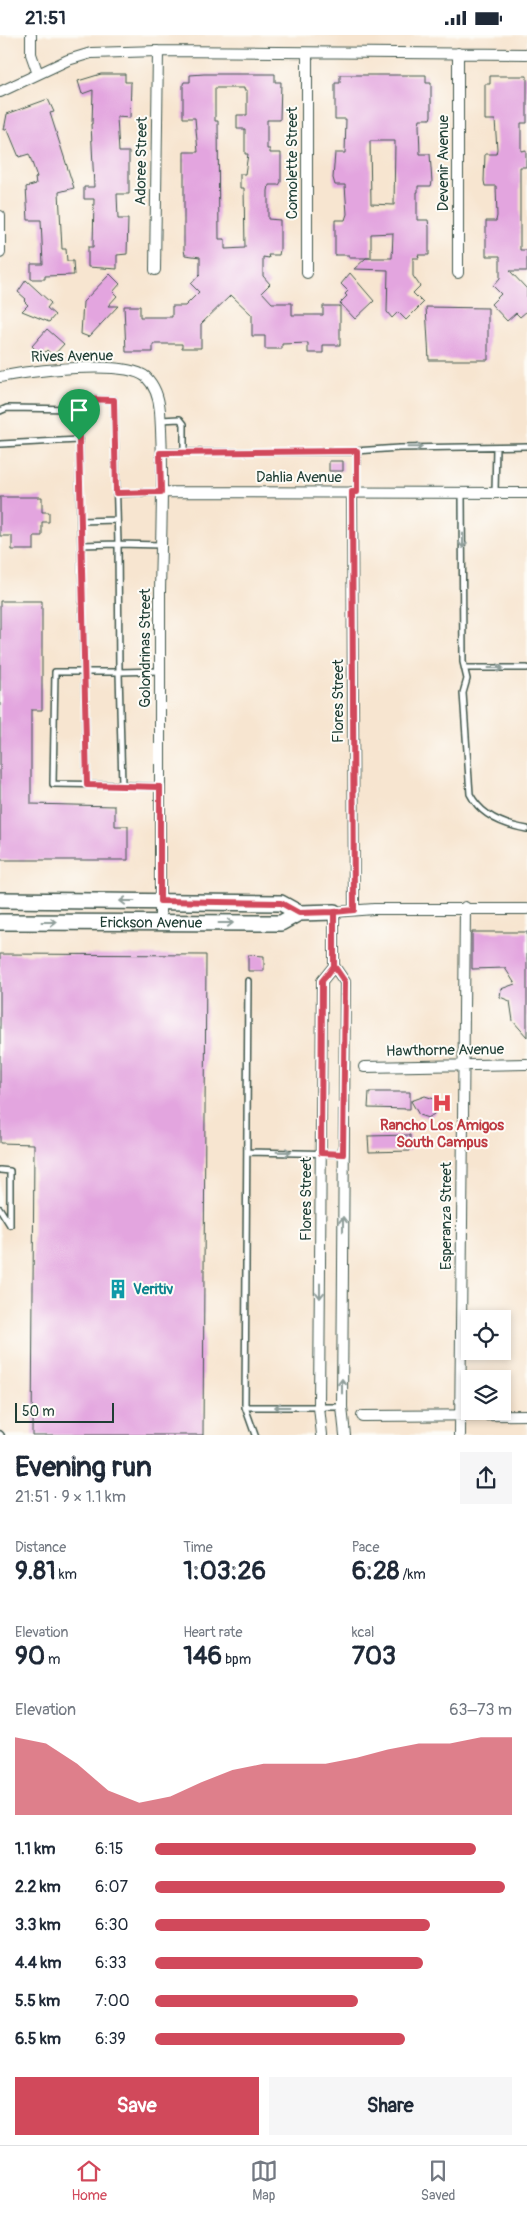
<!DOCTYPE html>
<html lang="en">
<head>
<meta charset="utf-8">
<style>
  body { margin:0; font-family:Pangolin,sans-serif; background:#f6f6f7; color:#1f2937; height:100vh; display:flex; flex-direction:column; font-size:19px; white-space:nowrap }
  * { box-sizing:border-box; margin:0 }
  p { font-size:16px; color:#747a83 }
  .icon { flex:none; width:28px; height:28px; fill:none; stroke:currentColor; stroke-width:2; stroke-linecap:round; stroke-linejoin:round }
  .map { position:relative; height:1400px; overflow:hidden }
  .details { display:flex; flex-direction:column; background:#fff; flex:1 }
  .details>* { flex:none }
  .fabs { position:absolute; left:461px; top:1275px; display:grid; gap:10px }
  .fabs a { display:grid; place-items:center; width:50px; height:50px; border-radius:0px; background:#fff; box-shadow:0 2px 8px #0003; font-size:25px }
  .scale { position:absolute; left:15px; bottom:12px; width:99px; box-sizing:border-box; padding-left:5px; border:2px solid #1f3d34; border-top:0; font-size:14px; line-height:18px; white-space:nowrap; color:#1f3d34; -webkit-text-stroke:4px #fdfcf7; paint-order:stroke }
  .pin { position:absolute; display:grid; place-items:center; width:42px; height:42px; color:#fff; margin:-51px -21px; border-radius:50% 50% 50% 0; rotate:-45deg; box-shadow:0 0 5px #0007 }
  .pin .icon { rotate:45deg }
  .round { display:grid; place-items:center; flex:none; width:52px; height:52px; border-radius:0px; background:#f6f6f7 }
  .head { display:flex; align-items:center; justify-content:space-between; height:85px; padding:0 15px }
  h1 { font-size:28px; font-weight:800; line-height:38px }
  .stats { display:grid; grid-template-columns:repeat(3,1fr); gap:8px; height:85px; padding:5px 15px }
  .stats div { display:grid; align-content:center }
  .stats b { font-size:25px; font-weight:800 }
  .stats small { font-size:14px; font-weight:400 }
  .stats p { font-size:14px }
  .chart { height:140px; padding:10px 15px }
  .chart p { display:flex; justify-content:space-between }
  .chart svg { width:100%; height:90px; margin-top:5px; fill:#d1495b; opacity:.7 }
  .primary-button { display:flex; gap:10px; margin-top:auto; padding:10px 15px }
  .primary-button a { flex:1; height:58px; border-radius:0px; background:#d1495b; color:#fff; font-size:20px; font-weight:800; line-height:58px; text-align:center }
  .primary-button a+a { background:#f6f6f7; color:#1f2937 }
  ul { padding:0 15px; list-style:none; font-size:16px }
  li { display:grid; grid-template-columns:80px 60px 1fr; align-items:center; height:38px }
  li i { height:12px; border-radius:6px; background:#d1495b }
  .status { display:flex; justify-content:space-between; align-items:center; height:35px; padding:0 25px; background:#fff; direction:ltr }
  .status svg { height:14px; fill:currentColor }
  .tab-bar { display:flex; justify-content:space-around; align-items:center; height:70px; border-top:1px solid #e0e1e3; background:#fff; font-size:14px; color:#747a83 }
  .tab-bar a { display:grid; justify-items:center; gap:2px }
  .tab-bar .selected { color:#d1495b }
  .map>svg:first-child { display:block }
  .building { fill:#e3a5df; fill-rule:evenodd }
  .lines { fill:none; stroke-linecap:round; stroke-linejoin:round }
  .lane-casing { stroke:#3f564b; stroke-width:8 }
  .street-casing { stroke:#3f564b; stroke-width:12 }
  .secondary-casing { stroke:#3f564b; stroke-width:18 }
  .lane { stroke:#fff; stroke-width:5 }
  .street { stroke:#fff; stroke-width:10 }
  .secondary { stroke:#fff; stroke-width:15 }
  .oneway { stroke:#8f9e9a }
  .route-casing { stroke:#fff; stroke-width:10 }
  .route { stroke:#d1495b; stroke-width:6 }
  .labels { text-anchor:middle; stroke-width:4; stroke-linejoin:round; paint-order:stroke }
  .street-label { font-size:15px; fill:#1f3d34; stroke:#fdfcf7 }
  .health-label { font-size:15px; font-weight:bold; fill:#be3a42; stroke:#fdfcf7 }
  .culture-label { font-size:15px; font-weight:bold; fill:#0d838f; stroke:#fdfcf7; text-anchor:start }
</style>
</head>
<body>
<div class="status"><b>21:51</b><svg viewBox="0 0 49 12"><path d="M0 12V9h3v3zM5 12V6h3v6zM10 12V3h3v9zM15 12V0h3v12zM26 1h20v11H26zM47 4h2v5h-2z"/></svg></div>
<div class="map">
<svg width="527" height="1400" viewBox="0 0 527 1400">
  <rect width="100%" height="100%" fill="#fdfcf7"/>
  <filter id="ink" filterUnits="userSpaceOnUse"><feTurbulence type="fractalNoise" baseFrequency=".02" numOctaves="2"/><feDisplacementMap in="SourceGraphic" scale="10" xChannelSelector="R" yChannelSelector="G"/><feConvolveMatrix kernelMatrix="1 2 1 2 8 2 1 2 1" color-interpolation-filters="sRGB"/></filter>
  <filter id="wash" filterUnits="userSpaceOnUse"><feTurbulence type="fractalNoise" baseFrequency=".0096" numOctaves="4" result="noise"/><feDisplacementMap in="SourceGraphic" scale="20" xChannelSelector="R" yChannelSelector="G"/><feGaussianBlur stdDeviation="1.12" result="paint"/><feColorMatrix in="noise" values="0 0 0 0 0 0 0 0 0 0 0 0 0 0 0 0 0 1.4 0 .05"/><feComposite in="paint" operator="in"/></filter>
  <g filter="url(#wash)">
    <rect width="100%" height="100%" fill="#f7e5d0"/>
    <g id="blocks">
      <path class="building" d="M101,39H125V47H131L130,83L117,82L119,117H129V159H117L118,184H128L127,219L117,220V234L88,232V212H93L94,164H84V152H94L91,89H92L93,55L82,59L78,46Z
        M204,39H275V47H281L280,85H267V114H270V118H281V147L279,150H269L268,156V184L280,185V215L279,220H268L269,223L263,222V241L270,249L262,257L272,268H292V280H323V271H340V310H323V318H308V308L282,309V314H265V301H252V280L231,260L201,289V313H182V309H153V317H126L124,271H140V282H172V271H185L199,257L191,249L200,239V222L185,220L184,215V117H198L195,83H183V49L184,47H190V40ZM215,53H244V55H247V80H237V94H245V119H248L245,139H240V153H244L245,213L225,214V204H219L218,86H215Z
        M340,40H426V48H431V81L430,84H420L419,90L420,119H430L432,147L431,151H418V157H417V185H428L429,192V220H418L419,223H413V241L420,251L413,258L423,268L406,285L398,277L392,283L387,277L388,235L354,234L366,223H392L393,198L371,199V223H349V220H335V185H345L347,179L345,150H335L333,143L335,118H345L346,84H335V48H340ZM370,106H395L394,170L371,169Z
        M490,41H527V88H521V116L526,115V132H520V215H527V236H510L527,254V276L520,282L516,278L507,286L491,269L501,259L493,251L500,243V221H486V186H496L497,181L496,151H485L484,146L485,119H496L497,114L495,85H485V49H490Z
        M48,64L54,77L50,78L74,153L59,157L62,214H66L67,226H73L74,240L45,241V244H31V229H43L41,185H28L26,152L36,149L35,143L37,142L29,119L19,122L7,93L4,95L7,79Z
        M350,238L374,266L355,284L340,268L347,261L345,259L348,256L341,249Z
        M110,239L120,249L113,257L117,261L108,271H118L89,302L81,299L83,267Z
        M26,245L51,268L47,273L55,280L49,287L22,276L28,270L24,266L26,264L18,257Z
        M426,272L488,273V325H429Z
        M47,294L64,309L53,321L47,315L42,321L32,311Z
        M329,426H343V436H329Z
        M0,462H42V477H49V487H42V501H34V515H12V501H0Z
        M0,566H42V675H31V769L115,771V791H128V825H0Z
        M472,897H527V1002L513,986L510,966L500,962L501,954L515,949L505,933L472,934Z
        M0,919L206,920L203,1400H32L34,1109L0,1108Z
        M248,920L264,921V936H248Z
        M369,1057H410V1074L368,1073Z
        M425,1061L434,1064L437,1071L434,1079L428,1083L419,1080L411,1066Z
        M410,1100V1116L369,1117L368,1101Z"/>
    </g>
  </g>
  <g filter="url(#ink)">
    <use href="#blocks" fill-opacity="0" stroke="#3f564b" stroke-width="1"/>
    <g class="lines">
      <defs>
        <path id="lane" d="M0,376L7,373L79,374
          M160,385L180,384L184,389V417
          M0,409L79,405
          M161,417H341L399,413L527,411
          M357,457V416
          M462,457L463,627L467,644L463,658L470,759C481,781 504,790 527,794
          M495,457L496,412
          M116,459L161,457
          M80,486L81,510
          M466,633H527
          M160,636L119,637L122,750L160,752
          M87,750L81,510L118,509L114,365L79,364L80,486L117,485
          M122,750L53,749L55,637H119L118,509L161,510
          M248,946L245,1372L255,1400
          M247,1117L343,1119
          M0,1135L10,1136V1190
          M0,1174L10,1190
          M245,1372H342
          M0,1399L1,1400"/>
        <path id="street" d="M31,0V19L38,39
          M307,18V238
          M0,57L68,25L91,18L158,16L527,19
          M0,181V218
          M155,235L158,16
          M458,238V18
          M0,342C27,336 124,324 146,342C155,351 159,364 160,376C164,437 161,498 160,558C160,668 160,778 160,888
          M161,457L527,458
          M352,457L354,875
          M364,1032L527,1029
          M362,1381L527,1380
          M322,1400L319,1372L322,946L334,931
          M345,1400L342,1372L345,947L334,931V877L374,874H527
          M460,1400L465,872"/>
        <g id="secondary">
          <path d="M0,865L281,868L299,878L334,877"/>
          <path id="s1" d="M0,887L281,888L299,878"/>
        </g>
      </defs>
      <use href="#lane" class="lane-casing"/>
      <use href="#street" class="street-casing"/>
      <use href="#secondary" class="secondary-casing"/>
      <use href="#lane" class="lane"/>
      <use href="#street" class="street"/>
      <use href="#secondary" class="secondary"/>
    </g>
    <defs><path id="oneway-shaft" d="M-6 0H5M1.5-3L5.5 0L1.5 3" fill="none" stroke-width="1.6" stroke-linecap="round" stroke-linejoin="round" transform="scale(1.25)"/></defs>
    <g class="oneway">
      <use href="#oneway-shaft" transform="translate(415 412) rotate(-1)"/>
      <use href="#oneway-shaft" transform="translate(463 506) rotate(90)"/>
      <use href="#oneway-shaft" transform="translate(496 633)"/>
      <use href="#oneway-shaft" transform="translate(127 866) rotate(-180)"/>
      <use href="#oneway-shaft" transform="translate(49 887)"/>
      <use href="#oneway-shaft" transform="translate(226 888)"/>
      <use href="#oneway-shaft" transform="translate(284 1117) rotate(1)"/>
      <use href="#oneway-shaft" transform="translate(343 1189) rotate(-90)"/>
      <use href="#oneway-shaft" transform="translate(320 1256) rotate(90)"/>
      <use href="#oneway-shaft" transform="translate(342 1351) rotate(-90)"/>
      <use href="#oneway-shaft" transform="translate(282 1372) rotate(-180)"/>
    </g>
  </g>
  <g class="lines" filter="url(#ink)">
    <defs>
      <path id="route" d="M79,405L87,750L160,752V866L281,868L299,878L334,877V931L322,946L321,1118L343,1119L345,947L334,931V877L354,875L352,457H357V416L160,418L161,457L116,458L114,365L79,364V405"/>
    </defs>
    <use href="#route" class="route-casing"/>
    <use href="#route" class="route"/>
  </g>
  <defs>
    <symbol id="hospital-bare" viewBox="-9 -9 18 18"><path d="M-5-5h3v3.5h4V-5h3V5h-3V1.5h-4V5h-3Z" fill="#e0444e" stroke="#fdfcf7" stroke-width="2.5" paint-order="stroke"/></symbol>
    <symbol id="building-bare" viewBox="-9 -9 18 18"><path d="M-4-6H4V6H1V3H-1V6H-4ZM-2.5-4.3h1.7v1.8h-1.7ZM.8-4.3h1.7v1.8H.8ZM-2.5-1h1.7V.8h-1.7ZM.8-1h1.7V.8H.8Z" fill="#0f9aa8" stroke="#fdfcf7" stroke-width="2.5" paint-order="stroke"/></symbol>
  </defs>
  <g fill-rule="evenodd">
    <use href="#hospital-bare" x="428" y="1054" width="28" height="28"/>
    <use href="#building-bare" x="104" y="1240" width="28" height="28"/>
  </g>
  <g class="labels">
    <g class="street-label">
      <text transform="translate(141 126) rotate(-89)" y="5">Adoree Street</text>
      <text transform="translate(292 128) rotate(-90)" y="5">Comolette Street</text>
      <text transform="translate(443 128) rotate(-90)" y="5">Devenir Avenue</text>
      <text transform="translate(72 321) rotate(-1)" y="5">Rives Avenue</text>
      <text x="299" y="447">Dahlia Avenue</text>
      <text transform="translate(145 613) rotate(-90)" y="5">Golondrinas Street</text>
      <text transform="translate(338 666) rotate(-90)" y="5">Flores Street</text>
      <text dy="5" stroke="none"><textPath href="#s1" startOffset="151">Erickson Avenue</textPath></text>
      <text transform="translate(445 1015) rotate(-1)" y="5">Hawthorne Avenue</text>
      <text transform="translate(306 1164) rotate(-90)" y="5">Flores Street</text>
      <text transform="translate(446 1181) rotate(-90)" y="5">Esperanza Street</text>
    </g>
    <g class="health-label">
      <text x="442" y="1095">Rancho Los Amigos<tspan x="442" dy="17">South Campus</tspan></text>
    </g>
    <g class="culture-label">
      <text x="133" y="1259">Veritiv</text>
    </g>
  </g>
</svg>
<div class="fabs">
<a><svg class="icon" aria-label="locate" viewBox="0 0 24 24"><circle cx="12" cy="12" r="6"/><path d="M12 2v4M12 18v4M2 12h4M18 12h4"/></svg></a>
<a><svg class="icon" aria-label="layers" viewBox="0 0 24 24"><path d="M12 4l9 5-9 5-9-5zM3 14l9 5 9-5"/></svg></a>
</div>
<div class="scale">50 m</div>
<div class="pin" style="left:79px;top:405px;background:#1e9e55"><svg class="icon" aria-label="arrive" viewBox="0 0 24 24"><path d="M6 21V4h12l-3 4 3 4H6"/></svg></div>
</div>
<section class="details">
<div class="head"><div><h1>Evening run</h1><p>21:51 · 9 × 1.1 km</p></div><a class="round"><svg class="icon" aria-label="share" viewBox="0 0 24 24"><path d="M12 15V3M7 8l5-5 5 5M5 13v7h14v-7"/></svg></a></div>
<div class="stats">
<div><p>Distance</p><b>9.81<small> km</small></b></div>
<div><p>Time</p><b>1:03:26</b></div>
<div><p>Pace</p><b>6:28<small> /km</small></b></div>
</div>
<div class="stats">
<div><p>Elevation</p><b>90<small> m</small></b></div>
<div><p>Heart rate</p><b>146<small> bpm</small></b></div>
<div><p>kcal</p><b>703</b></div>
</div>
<div class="chart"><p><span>Elevation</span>63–73 m</p>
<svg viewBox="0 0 160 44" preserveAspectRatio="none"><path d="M0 44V6L10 9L20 19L30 32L40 38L50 35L60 28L70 22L80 19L90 19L100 19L110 16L120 12L130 9L140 9L150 6L160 6V44z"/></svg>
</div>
<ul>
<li><b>1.1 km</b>6:15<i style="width:90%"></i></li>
<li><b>2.2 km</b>6:07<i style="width:98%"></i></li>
<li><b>3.3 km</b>6:30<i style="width:77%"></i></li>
<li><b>4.4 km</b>6:33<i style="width:75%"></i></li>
<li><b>5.5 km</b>7:00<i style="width:57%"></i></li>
<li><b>6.5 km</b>6:39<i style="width:70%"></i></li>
</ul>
<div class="primary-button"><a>Save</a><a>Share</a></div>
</section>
<nav class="tab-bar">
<a class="selected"><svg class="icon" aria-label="home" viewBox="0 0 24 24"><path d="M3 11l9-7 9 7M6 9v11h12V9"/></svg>Home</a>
<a><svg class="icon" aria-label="map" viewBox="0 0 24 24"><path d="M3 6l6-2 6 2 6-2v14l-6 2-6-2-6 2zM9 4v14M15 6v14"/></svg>Map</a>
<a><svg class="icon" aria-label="saved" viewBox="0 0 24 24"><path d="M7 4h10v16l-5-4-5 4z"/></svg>Saved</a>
</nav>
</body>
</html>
